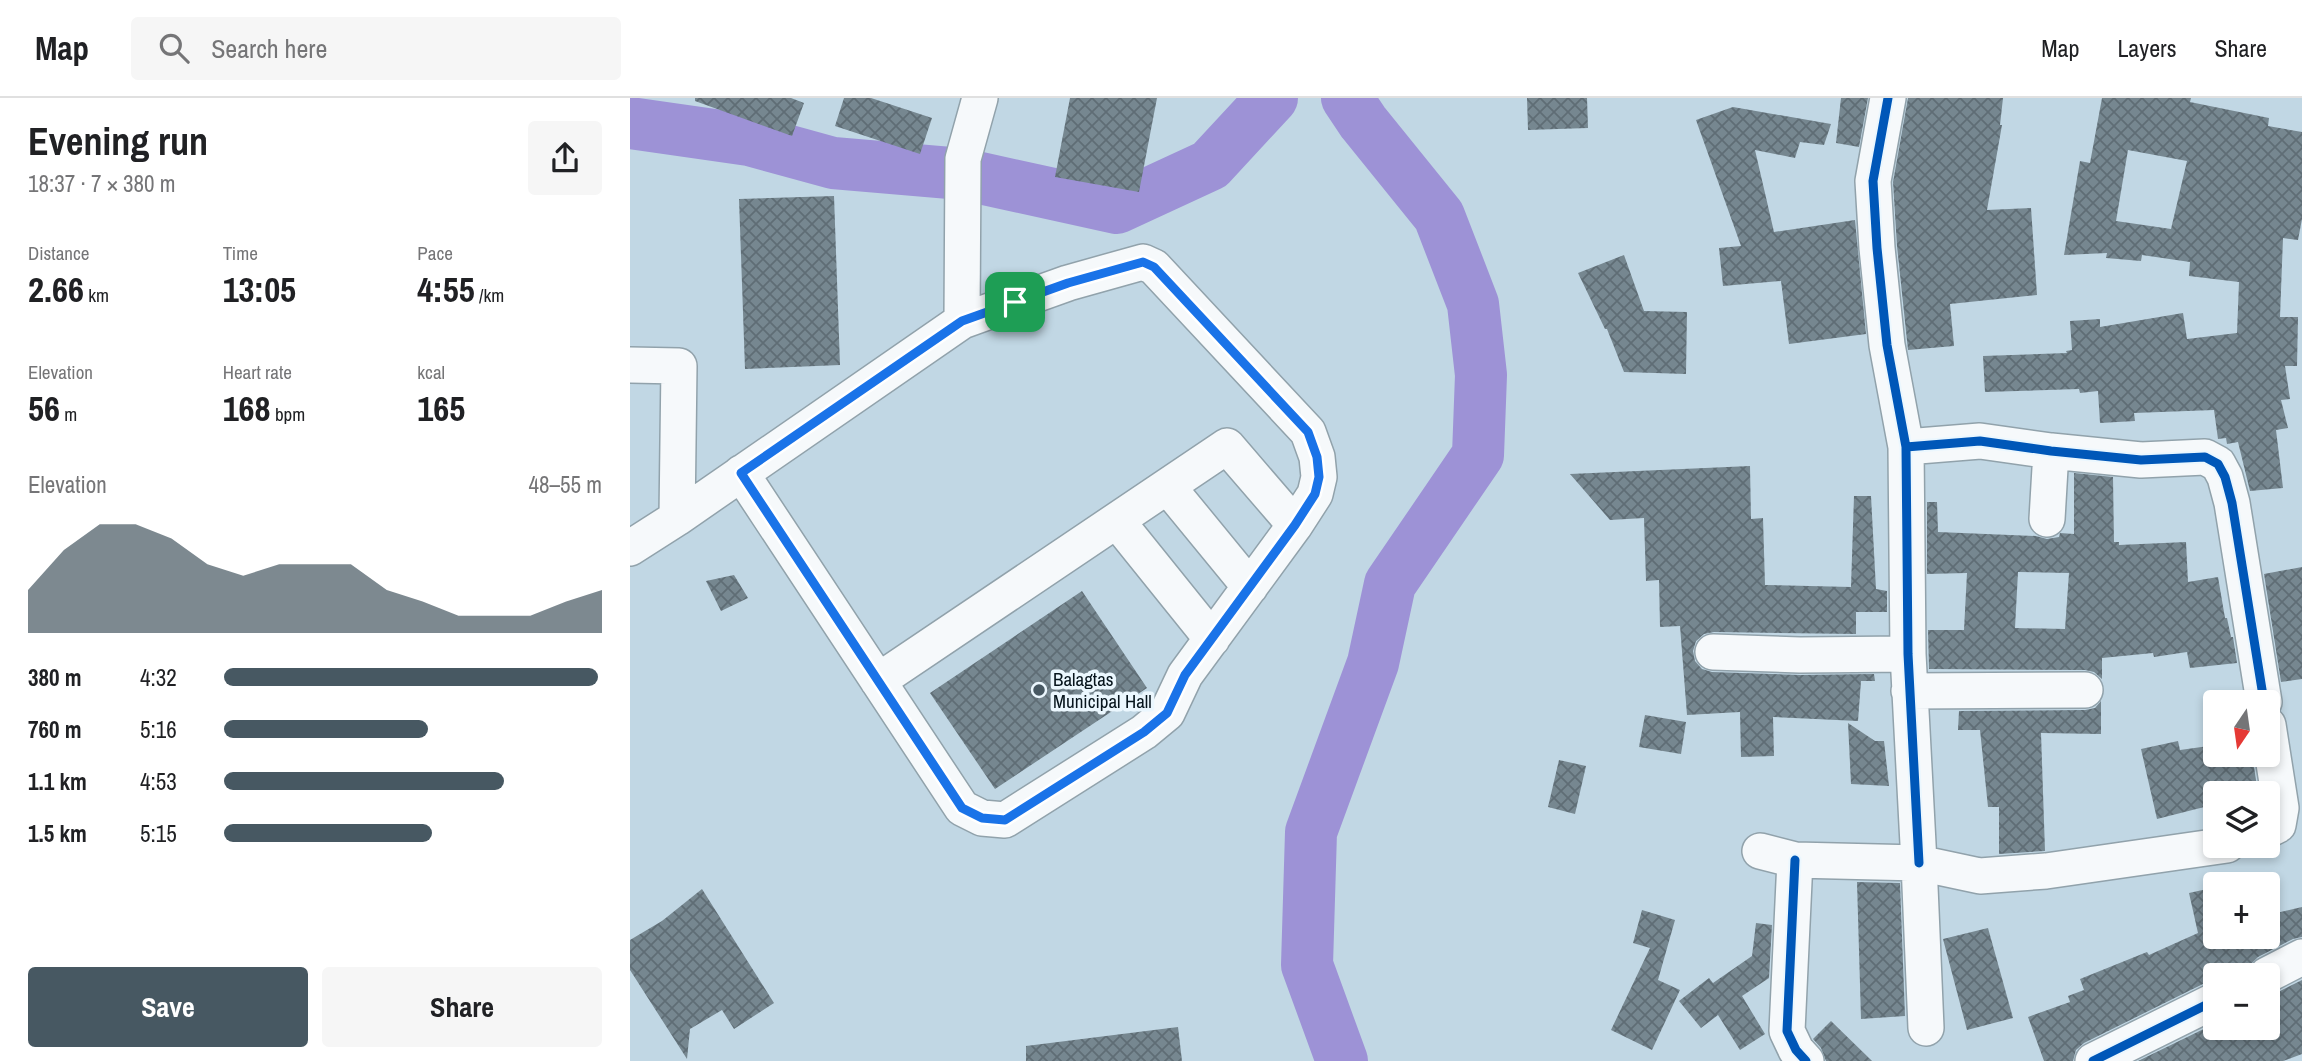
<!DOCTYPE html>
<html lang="en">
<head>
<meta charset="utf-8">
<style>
  body { margin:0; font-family:"Archivo Narrow",sans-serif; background:#f6f6f6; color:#202124; height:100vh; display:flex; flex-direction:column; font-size:26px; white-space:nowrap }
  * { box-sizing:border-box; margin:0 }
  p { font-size:23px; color:#757577 }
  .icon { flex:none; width:38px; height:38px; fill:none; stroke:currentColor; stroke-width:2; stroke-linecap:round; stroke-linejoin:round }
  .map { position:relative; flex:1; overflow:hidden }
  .drawer { display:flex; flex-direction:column; background:#fff; width:630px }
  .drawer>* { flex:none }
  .needle { width:46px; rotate:193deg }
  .buttons { position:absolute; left:1573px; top:592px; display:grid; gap:14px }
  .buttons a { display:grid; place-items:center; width:77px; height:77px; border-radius:7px; background:#fff; box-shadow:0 4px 10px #0003; font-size:35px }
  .pin { position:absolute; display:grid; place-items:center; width:60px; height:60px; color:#fff; margin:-30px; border-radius:14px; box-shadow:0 4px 10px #0006 }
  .round { display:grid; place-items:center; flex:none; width:74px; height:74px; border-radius:7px; background:#f6f6f6 }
  .headline { display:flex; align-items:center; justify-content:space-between; height:119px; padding:0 28px }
  h1 { font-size:38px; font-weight:800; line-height:52px }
  .metrics { display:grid; grid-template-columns:repeat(3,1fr); gap:10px; height:119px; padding:7px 28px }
  .metrics div { display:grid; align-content:center }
  .metrics b { font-size:35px; font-weight:800 }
  .metrics small { font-size:19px; font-weight:400 }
  .metrics p { font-size:19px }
  .chart { height:196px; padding:14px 28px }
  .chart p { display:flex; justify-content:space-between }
  .chart svg { width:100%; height:126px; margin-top:7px; fill:#475862; opacity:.7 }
  .action { display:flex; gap:14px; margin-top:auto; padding:14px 28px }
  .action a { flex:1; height:80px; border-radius:7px; background:#475862; color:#fff; font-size:28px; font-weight:800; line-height:80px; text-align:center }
  .action a+a { background:#f6f6f6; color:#202124 }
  ul { padding:0 28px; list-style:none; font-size:23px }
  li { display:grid; grid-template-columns:112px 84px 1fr; align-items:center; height:52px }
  li i { height:18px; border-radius:9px; background:#475862 }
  header { display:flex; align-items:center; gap:42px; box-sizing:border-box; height:98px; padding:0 35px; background:#fff; border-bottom:2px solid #e0e0e0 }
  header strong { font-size:33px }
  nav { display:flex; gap:38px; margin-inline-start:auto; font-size:24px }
  .search { width:490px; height:63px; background:#f6f6f6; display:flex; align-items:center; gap:18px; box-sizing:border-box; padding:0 24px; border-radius:7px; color:#757577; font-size:26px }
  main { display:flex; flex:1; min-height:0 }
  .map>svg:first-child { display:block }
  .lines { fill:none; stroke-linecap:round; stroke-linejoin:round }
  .river { stroke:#9d92d6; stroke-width:52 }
  .building { fill:url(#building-cross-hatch); fill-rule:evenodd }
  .minor-casing { stroke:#91a2ab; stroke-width:38 }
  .minor { stroke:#f6f9fb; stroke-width:35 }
  .cycleway-casing { stroke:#ebf7fe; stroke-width:13 }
  .cycleway { stroke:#0057b8; stroke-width:9 }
  .route-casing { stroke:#fff; stroke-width:14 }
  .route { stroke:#1a73e8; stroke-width:9 }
  .poi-dot { fill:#475862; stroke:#ebf7fe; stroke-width:2.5 }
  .labels { text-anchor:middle; stroke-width:7; stroke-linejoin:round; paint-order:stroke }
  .poi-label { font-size:19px; fill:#06141c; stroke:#ebf7fe; text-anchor:start }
</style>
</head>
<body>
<header>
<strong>Map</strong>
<div class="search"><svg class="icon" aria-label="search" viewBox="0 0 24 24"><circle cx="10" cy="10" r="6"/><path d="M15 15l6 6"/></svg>Search here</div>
<nav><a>Map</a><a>Layers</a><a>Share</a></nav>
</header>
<main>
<section class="drawer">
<div class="headline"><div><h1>Evening run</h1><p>18:37 · 7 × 380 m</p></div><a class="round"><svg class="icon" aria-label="share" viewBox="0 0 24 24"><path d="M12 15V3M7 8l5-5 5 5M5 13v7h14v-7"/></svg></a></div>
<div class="metrics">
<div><p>Distance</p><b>2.66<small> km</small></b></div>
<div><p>Time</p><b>13:05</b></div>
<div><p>Pace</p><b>4:55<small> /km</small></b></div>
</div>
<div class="metrics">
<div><p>Elevation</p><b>56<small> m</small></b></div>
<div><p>Heart rate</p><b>168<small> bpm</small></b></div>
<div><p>kcal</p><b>165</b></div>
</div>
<div class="chart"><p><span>Elevation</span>48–55 m</p>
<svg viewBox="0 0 160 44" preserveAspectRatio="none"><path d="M0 44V29L10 15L20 6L30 6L40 11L50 20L60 24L70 20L80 20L90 20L100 29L110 33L120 38L130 38L140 38L150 33L160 29V44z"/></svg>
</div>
<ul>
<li><b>380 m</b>4:32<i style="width:99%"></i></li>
<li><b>760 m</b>5:16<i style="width:54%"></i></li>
<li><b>1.1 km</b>4:53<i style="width:74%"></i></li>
<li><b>1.5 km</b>5:15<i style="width:55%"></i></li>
</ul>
<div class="action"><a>Save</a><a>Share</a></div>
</section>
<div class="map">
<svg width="1672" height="963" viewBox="0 0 1672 963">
  <defs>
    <pattern id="building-cross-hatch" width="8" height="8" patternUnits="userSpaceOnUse" patternTransform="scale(1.75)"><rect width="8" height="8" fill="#768790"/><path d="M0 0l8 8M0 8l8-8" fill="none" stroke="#5f6d75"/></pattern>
  </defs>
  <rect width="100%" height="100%" fill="#c1d7e4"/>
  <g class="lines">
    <path class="river" d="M0,25L119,42L203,65L332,76L487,110L580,67L642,0
      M712,963L677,867L681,734L743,565L760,486L848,357L851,277L843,206L809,118L733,24L717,0"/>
  </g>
  <path class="building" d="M65,0H161L174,5L162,38L65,3Z
    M214,0H241L302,20L290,56L205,28Z
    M440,0H527L509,94L425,79Z
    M897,0H957L958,30L898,32Z
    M1211,0H1238L1229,49L1206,45Z
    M1278,0H1373L1370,27H1372L1357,112L1401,110L1407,197L1320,206L1324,248L1278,252L1267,148L1263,84Z
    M1472,0H1561L1560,4L1639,20L1638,28L1672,34V121L1668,142L1653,140L1650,219H1668L1667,268H1655L1660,301L1651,302L1658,330L1646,332L1653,390L1620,393L1608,344L1597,346L1596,340L1588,341L1584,312L1504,315L1505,323L1470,325L1468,293L1450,295L1449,291L1355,294L1353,258L1437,255L1436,253L1442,252L1440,223L1470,221V229L1553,215L1557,241L1607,235L1609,184L1559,178L1560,164L1512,157L1511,163L1476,160L1477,155L1434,157L1450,63L1460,65ZM1498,52L1557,63L1541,131L1486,123Z
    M1103,9L1201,26L1194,47L1170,44L1165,60L1125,52L1144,134L1225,122L1236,236L1159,246L1151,183L1093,188L1089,150L1111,148L1066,22Z
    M204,98L210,267L115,271L109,101Z
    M994,157L1014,213L1057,214L1056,276L994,274L977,231H975L948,175Z
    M1120,368L1121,421L1133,420L1135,487L1221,489L1224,398H1241L1246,491L1257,493V514H1226V536L1084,534L1074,536L1066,543L1063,553L1065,563L1072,571L1082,574L1170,577L1244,576L1245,583H1231L1228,623L1143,619L1144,658L1111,659L1110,614L1057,617L1050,528L1030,529L1029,482L1016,483L1014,420L980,422L940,376Z
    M1444,375L1483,379L1484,444H1489V447L1556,444L1558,484L1588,479L1595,520H1597L1601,539H1603L1607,565L1560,570L1557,554L1524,559L1523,555L1472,560V581L1464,574L1455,572L1299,571L1298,532H1334L1337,475L1297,476V404H1307L1308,434L1406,438L1417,441L1429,439L1430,435L1444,436ZM1388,474L1439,475L1435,531L1385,530Z
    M1672,469V581L1651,584L1634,476Z
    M104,477L118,500L91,513L76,483Z
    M452,493L517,590L365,691L300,595Z
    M1471,603V636L1411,635L1415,753L1369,756V709H1358L1350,632H1328L1329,613L1455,612L1465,610Z
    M1015,617L1056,624L1051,656L1009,649Z
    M1218,625L1245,643H1254L1259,688L1221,686Z
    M1548,643L1550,652L1586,647V656H1622L1628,695H1586V706L1527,721L1511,651Z
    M929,662L956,668L945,716L918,709Z
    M1227,784L1270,785L1275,918L1231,921Z
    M1586,789V838H1638V817L1672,809V839L1663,841L1628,859L1620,867L1617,877H1586V882L1577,884L1454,945L1446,952L1443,963H1414L1398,919L1440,904L1438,898L1454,892L1450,881L1517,854L1519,857L1568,835L1559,795Z
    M72,791L144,905L104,931L92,912L60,931L57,961L0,872V842L32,823Z
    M1012,812L1045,822L1028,882L1050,892L1022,952L981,932L1020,850L1003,845Z
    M1126,825L1142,827L1139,880L1112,898L1135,936L1110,952L1088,917L1071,930L1049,903L1079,880L1083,885L1122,858Z
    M1358,830L1383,920L1337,932L1313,841Z
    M1672,882V956L1653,963H1508L1586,925V929H1638V897L1646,895Z
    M1201,923L1242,963H1196L1191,950L1183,941Z
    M548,929L552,963H396V948Z"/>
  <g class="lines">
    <defs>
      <path id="minor" d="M1258,0L1243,83L1247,150L1257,247L1276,349L1278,556L1289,765L1296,930
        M332,223L333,61L350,0
        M0,267L49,268L47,420
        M1276,349L1350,343L1421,353L1511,362L1575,359L1588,366L1595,379L1602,405L1634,604
        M538,389L620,489
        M1417,421L1421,353
        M487,423L582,541
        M0,450L47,420L332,223L438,185L513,164L524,169L678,334L687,359L689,379L685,396L665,427L555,577L537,615L514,634L375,722L352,720L332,710L111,375
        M1083,554L1170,557L1278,556
        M248,583L597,348L665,427
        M1279,593L1455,592
        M1638,627L1651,710L1648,727L1638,732
        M1130,753L1165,762L1289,765L1350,778L1416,773L1597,747
        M1165,762L1157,933L1166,952L1176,963
        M1637,877L1672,859
        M1463,963L1586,902"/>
    </defs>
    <use href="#minor" class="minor-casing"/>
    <use href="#minor" class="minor"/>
    <defs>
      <path id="cycleway" d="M1258,0L1243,83L1247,150L1257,247L1276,349L1278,556L1289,765
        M1276,349L1350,343L1421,353L1511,362L1575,359L1588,366L1595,379L1602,405L1634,604
        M1165,762L1157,933L1166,952L1176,963
        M1463,963L1586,902"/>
    </defs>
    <use href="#cycleway" class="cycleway-casing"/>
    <use href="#cycleway" class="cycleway"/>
  </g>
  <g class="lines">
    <defs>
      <path id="route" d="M513,164L524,169L678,334L687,359L689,379L685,396L665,427L555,577L537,615L514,634L375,722L352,720L332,710L111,375L332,223L438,185Z"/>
    </defs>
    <use href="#route" class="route-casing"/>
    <use href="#route" class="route"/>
  </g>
  <circle class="poi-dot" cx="409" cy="592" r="7"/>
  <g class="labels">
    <g class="poi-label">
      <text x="423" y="588">Balagtas<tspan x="423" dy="22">Municipal Hall</tspan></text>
    </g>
  </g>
</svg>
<div class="buttons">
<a><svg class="needle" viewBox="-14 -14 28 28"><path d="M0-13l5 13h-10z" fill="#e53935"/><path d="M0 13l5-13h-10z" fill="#757577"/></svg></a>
<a><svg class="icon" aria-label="layers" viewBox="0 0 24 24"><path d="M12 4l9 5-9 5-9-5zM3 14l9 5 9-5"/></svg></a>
<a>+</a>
<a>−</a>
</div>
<div class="pin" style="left:385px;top:204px;background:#1e9e55"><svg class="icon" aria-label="arrive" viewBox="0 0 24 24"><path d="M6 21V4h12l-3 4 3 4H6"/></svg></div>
</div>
</main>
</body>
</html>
